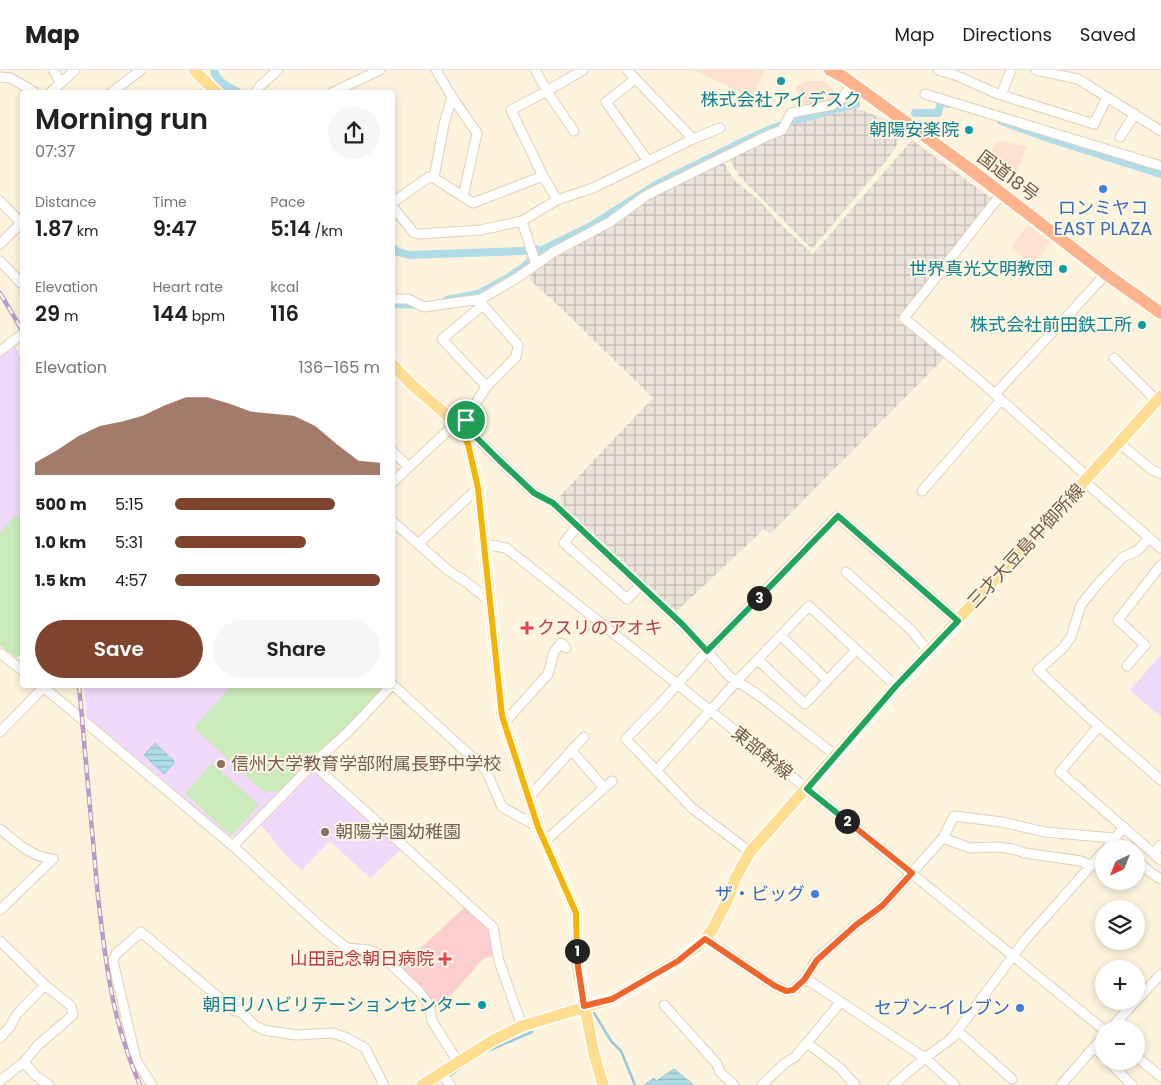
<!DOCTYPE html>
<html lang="en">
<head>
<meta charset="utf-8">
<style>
  body { margin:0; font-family:Poppins,"Noto Sans JP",sans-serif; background:#f6f6f6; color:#202124; height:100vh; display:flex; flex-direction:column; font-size:19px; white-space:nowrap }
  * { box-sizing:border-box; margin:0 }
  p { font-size:16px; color:#757577 }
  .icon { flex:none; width:28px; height:28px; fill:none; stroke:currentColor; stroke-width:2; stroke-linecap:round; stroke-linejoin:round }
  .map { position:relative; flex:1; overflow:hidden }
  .panel { position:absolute; left:20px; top:20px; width:375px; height:598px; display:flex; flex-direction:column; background:#fff; border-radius:5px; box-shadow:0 2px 8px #0003 }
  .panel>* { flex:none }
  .needle { width:32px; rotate:223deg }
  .buttons { position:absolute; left:1095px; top:770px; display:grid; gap:10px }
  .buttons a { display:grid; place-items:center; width:50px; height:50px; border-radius:50%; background:#fff; box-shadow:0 2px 8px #0003; font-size:25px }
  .pin { position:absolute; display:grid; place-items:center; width:42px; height:42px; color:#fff; margin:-21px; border:2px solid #fff; border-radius:50%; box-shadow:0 1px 5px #0007 }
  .km { position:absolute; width:25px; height:25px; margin:-12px; border-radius:50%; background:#222; color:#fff; font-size:14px; line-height:25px; text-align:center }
  .round { display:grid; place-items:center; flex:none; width:52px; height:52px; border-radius:26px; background:#f6f6f6 }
  .summary { display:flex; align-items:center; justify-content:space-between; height:85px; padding:0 15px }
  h1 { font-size:28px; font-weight:600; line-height:38px }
  .metrics { display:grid; grid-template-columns:repeat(3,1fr); gap:8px; height:85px; padding:5px 15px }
  .metrics div { display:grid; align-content:center }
  .metrics b { font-size:21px; font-weight:600 }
  .metrics small { font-size:14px; font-weight:400 }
  .metrics p { font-size:14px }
  .chart { height:140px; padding:10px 15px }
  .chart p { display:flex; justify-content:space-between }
  .chart svg { width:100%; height:90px; margin-top:5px; fill:#7e442d; opacity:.7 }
  .cta { display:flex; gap:10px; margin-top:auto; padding:10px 15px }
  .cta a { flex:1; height:58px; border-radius:30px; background:#7e442d; color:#fff; font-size:20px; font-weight:600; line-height:58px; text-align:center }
  .cta a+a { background:#f6f6f6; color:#202124 }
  ul { padding:0 15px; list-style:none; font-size:16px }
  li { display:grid; grid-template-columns:80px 60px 1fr; align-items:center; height:38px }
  li i { height:12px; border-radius:6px; background:#7e442d }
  header { display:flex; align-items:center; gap:30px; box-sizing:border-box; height:70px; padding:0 25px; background:#fff; border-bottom:1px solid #e0e0e0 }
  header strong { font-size:24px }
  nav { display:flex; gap:28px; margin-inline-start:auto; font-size:18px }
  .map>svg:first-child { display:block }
  .commercial { fill:#ffe1cf }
  .industrial { fill:url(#industrial-grid) }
  .education { fill:#f0d9fa }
  .medical { fill:#fdced0 }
  .pitch { fill:#cbebba }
  .water { fill:url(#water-rules); stroke:#95cbda }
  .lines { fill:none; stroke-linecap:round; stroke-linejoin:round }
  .stream { stroke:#95cbda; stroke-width:2.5 }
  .canal { stroke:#b0dce8; stroke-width:8 }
  .minor-casing { stroke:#e2cfb8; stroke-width:11 }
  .major-casing { stroke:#fff; stroke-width:14 }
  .highway-casing { stroke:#fff; stroke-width:15 }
  .minor { stroke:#fff; stroke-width:9 }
  .major { stroke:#ffde92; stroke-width:11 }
  .highway { stroke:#feb38d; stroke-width:12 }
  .rail-casing { stroke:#b69cc6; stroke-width:4.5 }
  .rail { stroke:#fff6e4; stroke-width:2.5; stroke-dasharray:8; stroke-linecap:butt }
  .split-1-casing { stroke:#fff; stroke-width:10 }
  .split-2-casing { stroke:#fff; stroke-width:10 }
  .split-3-casing { stroke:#fff; stroke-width:10 }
  .split-4-casing { stroke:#fff; stroke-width:10 }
  .split-1 { stroke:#f5b400; stroke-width:6 }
  .split-2 { stroke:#f0652b; stroke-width:6 }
  .split-3 { stroke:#22a559; stroke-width:6 }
  .split-4 { stroke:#22a559; stroke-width:6 }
  .culture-dot { fill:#0f9aa8; stroke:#fff6e4; stroke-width:2 }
  .shop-dot { fill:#3f7fe0; stroke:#fff6e4; stroke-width:2 }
  .health-dot { fill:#e0444e; stroke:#fff6e4; stroke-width:2 }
  .education-dot { fill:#8d6e63; stroke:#fff6e4; stroke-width:2 }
  .labels { text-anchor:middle; stroke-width:4; stroke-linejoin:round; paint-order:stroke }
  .culture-label { font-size:18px; fill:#0d838f; stroke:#fff6e4; text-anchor:end }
  .street-label { font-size:18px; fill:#745944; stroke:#fff6e4 }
  .shop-label { font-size:18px; fill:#366cbe; stroke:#fff6e4; text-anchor:end }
  .health-label { font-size:18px; fill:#be3a42; stroke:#fff6e4; text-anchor:start }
  .education-label { font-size:18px; fill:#785e54; stroke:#fff6e4; text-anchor:start }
</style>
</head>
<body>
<header>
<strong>Map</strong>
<nav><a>Map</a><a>Directions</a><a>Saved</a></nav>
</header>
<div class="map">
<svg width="1161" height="1015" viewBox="0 0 1161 1015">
  <defs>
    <pattern id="industrial-grid" width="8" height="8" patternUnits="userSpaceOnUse" patternTransform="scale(1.25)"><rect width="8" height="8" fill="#ebe3d9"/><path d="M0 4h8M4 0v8" fill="none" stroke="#c3bbb2"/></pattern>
    <pattern id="water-rules" width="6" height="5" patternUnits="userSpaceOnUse" patternTransform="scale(1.25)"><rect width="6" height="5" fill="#b0dce8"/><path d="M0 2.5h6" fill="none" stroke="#94b5be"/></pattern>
  </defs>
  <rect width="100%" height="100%" fill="#fef3dc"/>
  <path class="commercial" d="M693,0H764L753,28Z
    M807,11H824L839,27L830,33L805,38L795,18Z
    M998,71L1027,76L1014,110L1008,116L979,94Z
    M1028,155L1050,172L1033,197L1011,176Z"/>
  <path class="industrial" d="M857,38L890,52L904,63L890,86L812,179L739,106L728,87L791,55Z
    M912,70L992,129L897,250L945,287L770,464L764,459L677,541L572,443L562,433L560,426L653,328L561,238L530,210V206L548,190L569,181L576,176L615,154L641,133L724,93L734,110L762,133L777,151L813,184Z"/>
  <path class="education" d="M15,275L22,294V582L16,588L0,575V287Z
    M1161,585V647L1130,620Z
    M84,615H385L317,686H311L241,766H225L87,649Z
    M308,701H315L402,779L370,808L330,771L302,800L288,788L260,754Z"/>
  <path class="medical" d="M465,837L485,856L489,862L495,887L484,888L452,924L439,933L435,939L421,921L399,898Z"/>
  <path class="pitch" d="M16,444L22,450V582L16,588L0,575V462Z
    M232,615H385L384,618L349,657L317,686H311L279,722L266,721L265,723L196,660L195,656Z
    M212,693L259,735L231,766L185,723Z"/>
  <path class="water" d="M155,673L175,692L164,704L144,685Z
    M674,999L694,1015H644L654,1008L656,1011Z"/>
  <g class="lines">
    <path class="stream" d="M594,943L611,971L621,981L635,1015
      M483,983L532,962
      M448,1007L462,997
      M433,1015L437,1013"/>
    <path class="canal" d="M214,0C216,11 228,17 238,22
      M915,43H938L941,32L948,34
      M1001,51L1054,70L1161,104
      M392,177L398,182L409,185L522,181L537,179
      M447,230L478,224L506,209L525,196L540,181L591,156L659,113L736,75L768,60L796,50L856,34
      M392,234L415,235"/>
    <defs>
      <path id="minor" d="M53,0L61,13
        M535,0L550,26L574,61
        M938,0L955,5L998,24L1094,54L1107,27
        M1036,0L1078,9L1161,61
        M0,7L11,8L34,22
        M635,9L606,32L648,91
        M51,22L75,0
        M112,22L141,0
        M256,22L260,16L278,0
        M333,22L380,0
        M925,24L1161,96
        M1001,25L1011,0
        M452,27L477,63L463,127
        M1120,67L1135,44
        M693,69L720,58
        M543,106L511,40L547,21L583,0
        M434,108L444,54L452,27L436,0
        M1002,123L904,248L979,310L1089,408
        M0,131L21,153
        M392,133L429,107L434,108L473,133L543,106L557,130
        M392,136L414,163L418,164L481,160L522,151L557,130L593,118L693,69L627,0
        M522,151C527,166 531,180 536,194
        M0,174L22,152
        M0,191L22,214
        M392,229H408L424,237L481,229L517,208L552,183L610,152L647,125L767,66L782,60L791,43L832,35L843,27L853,13
        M483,235L442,269L487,317
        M0,281L22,264
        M1114,288L1157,331
        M995,324L1106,204
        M466,350L473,364L499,390L534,423L553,433L682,554L730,607L757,624L835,685
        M463,354L486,317L516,287L518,275L483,235L481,229
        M1119,373L1152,400L1161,404
        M392,381L409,397
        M1085,412L1161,478
        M392,413L456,353
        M922,421L1001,330
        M392,451L449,501L469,514L489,531
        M577,456L564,473L627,529L641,515
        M1149,468L1137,481L1123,487L1096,516L1081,535L1071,567L1063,578L1038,600L1085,644L1161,710
        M418,474L478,418
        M485,474L506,478C707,636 905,798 1104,960
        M846,502L911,560L928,581
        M781,566L827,610
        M0,583L22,600
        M758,590L805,634L856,580
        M1127,596L1145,575L1118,550L1161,495
        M392,614L486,700L502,737L538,757
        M41,615L233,776L323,859L347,878L370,880L381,885L419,921L429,935L432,951L458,992
        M504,653L548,604L554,582L561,573L566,578
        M1099,656L1060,702L1161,790
        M0,662L44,617
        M572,681L604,718
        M313,694L493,857L499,891L522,956
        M656,701L736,612L809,536L896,616
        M528,728L584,667
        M0,759C16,772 31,787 53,789L0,840
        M943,768L970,778L998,777L1013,779L1025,783L1081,791L1091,796
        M544,772L612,711
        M233,776L313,694L351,659L392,615
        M1106,779L1124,757
        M750,782L692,738L626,669L660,634L707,581L837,446L958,551
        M1154,783L1161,775
        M1136,790L1151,803L1161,809
        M705,869L775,916L786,921L793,920L804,910L817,889L856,855L882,836L943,768L954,746L1002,752L1045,762L1114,768L1125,779
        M0,871L45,915L71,936L73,945L38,975L24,992L0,1011
        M804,910L811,912L925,988L955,1015
        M1136,931L1161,904
        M664,935L717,994L720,1002L734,1015
        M1110,959L1136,931
        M958,961L1012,1009
        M0,968L9,958L17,944L45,915
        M807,973L840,998L855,1015
        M1094,977L1104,987
        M1136,986L1161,1007
        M1108,991L1132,1015
        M24,992L35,1005L49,1015
        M442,1004L450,1015
        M152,1015L136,990L113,891L116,884L141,862L235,941H240L254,955L264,960L296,965L333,963L347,968L365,978L384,1015
        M762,1015L785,993L795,987L840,933
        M893,1015L925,988L952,968L1025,870L1104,781
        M1061,1015L1104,966"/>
      <path id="major" d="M194,0L216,22
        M392,294L412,315L456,353L460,359L468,374L478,418L502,646L538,757L576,843L577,897L594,984L603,1015
        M422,1015L492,971L522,956L612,929L677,891L696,878L705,869L712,860L726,833L735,809L750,782L896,616L1018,485L1161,326"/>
      <path id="highway" d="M830,0L845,8L970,99L1106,204L1161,243"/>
    </defs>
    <use href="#minor" class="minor-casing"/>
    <use href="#major" class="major-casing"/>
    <use href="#highway" class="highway-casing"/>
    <use href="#minor" class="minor"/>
    <use href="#major" class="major"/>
    <use href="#highway" class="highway"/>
    <defs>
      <path id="rail" d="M0,223L22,260
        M79,615C86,686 91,756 98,827C106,895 112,951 140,1015"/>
    </defs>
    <use href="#rail" class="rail-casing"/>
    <use href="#rail" class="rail"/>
  </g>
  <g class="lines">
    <defs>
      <path id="split-1" d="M466,350L460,359L468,374L478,418L502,646L538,757L576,843L577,881"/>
      <path id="split-2" d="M577,881L578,897L584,936L612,929L678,891L705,869L775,916L786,921L793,920L804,910L817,890L856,855L882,836L912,803L847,751"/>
      <path id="split-3" d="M759,528L838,446L958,551L896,616L807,719L847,751"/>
      <path id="split-4" d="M466,350L473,364L499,390L534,423L553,433L682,554L707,581L759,528"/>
    </defs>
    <use href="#split-1" class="split-1-casing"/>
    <use href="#split-2" class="split-2-casing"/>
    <use href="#split-3" class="split-3-casing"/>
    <use href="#split-4" class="split-4-casing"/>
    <use href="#split-1" class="split-1"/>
    <use href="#split-2" class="split-2"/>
    <use href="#split-3" class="split-3"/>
    <use href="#split-4" class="split-4"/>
  </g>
  <g class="culture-dot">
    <circle cx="781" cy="11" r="5"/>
    <circle cx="969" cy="60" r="5"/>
    <circle cx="1063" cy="199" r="5"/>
    <circle cx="1142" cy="255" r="5"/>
    <circle cx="482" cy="935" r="5"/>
  </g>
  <g class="shop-dot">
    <circle cx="1103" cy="119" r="5"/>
    <circle cx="815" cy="824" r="5"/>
    <circle cx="1020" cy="938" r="5"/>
  </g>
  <g class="health-dot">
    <path d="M524.5 550.5h5v5h5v5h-5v5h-5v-5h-5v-5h5z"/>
    <path d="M442.5 881.5h5v5h5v5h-5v5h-5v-5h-5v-5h5z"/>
  </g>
  <g class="education-dot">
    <circle cx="221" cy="694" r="5"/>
    <circle cx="325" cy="762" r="5"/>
  </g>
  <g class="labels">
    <g class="culture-label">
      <text x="781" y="36" text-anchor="middle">株式会社アイデスク</text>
      <text x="959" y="66">朝陽安楽院</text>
      <text x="1053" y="205">世界真光文明教団</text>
      <text x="1132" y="261">株式会社前田鉄工所</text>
      <text x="472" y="941">朝日リハビリテーションセンター</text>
    </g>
    <g class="street-label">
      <text transform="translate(1008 106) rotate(37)" y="6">国道18号</text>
      <text transform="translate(1026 476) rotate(-47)" y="6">三才大豆島中御所線</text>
      <text transform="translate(762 683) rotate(39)" y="6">東部幹線</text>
    </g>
    <g class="shop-label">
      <text x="1103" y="144" text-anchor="middle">ロンミヤコ<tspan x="1103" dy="21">EAST PLAZA</tspan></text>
      <text x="805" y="830">ザ・ビッグ</text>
      <text x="1010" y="944">セブン-イレブン</text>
    </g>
    <g class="health-label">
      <text x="537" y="564">クスリのアオキ</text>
      <text x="434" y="895" text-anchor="end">山田記念朝日病院</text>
    </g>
    <g class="education-label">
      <text x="231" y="700">信州大学教育学部附属長野中学校</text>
      <text x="335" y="768">朝陽学園幼稚園</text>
    </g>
  </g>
</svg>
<div class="buttons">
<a><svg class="needle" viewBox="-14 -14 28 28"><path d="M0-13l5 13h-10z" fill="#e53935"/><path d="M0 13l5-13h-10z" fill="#757577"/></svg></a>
<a><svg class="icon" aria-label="layers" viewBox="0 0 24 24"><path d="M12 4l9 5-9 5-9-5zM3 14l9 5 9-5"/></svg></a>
<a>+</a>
<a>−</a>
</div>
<div class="pin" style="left:466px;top:350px;background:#1e9e55"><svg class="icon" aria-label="arrive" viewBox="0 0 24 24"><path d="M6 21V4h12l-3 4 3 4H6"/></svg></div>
<b class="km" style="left:577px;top:881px">1</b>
<b class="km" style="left:847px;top:751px">2</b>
<b class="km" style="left:759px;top:528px">3</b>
<section class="panel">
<div class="summary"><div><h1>Morning run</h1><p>07:37</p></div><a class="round"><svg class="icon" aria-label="share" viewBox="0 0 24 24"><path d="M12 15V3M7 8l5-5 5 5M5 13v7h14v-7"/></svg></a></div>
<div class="metrics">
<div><p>Distance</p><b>1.87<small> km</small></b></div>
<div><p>Time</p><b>9:47</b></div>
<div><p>Pace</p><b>5:14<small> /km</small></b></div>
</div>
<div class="metrics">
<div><p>Elevation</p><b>29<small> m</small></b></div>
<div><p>Heart rate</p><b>144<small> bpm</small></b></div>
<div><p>kcal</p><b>116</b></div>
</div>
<div class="chart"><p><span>Elevation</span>136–165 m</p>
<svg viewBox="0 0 160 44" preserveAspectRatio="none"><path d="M0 44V38L10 32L20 25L30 20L40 18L50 15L60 10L70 6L80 6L90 9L100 13L110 14L120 15L130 20L140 29L150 37L160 38V44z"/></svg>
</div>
<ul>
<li><b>500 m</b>5:15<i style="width:78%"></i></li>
<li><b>1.0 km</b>5:31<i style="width:64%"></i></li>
<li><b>1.5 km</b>4:57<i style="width:100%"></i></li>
</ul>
<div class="cta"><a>Save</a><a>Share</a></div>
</section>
</div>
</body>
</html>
